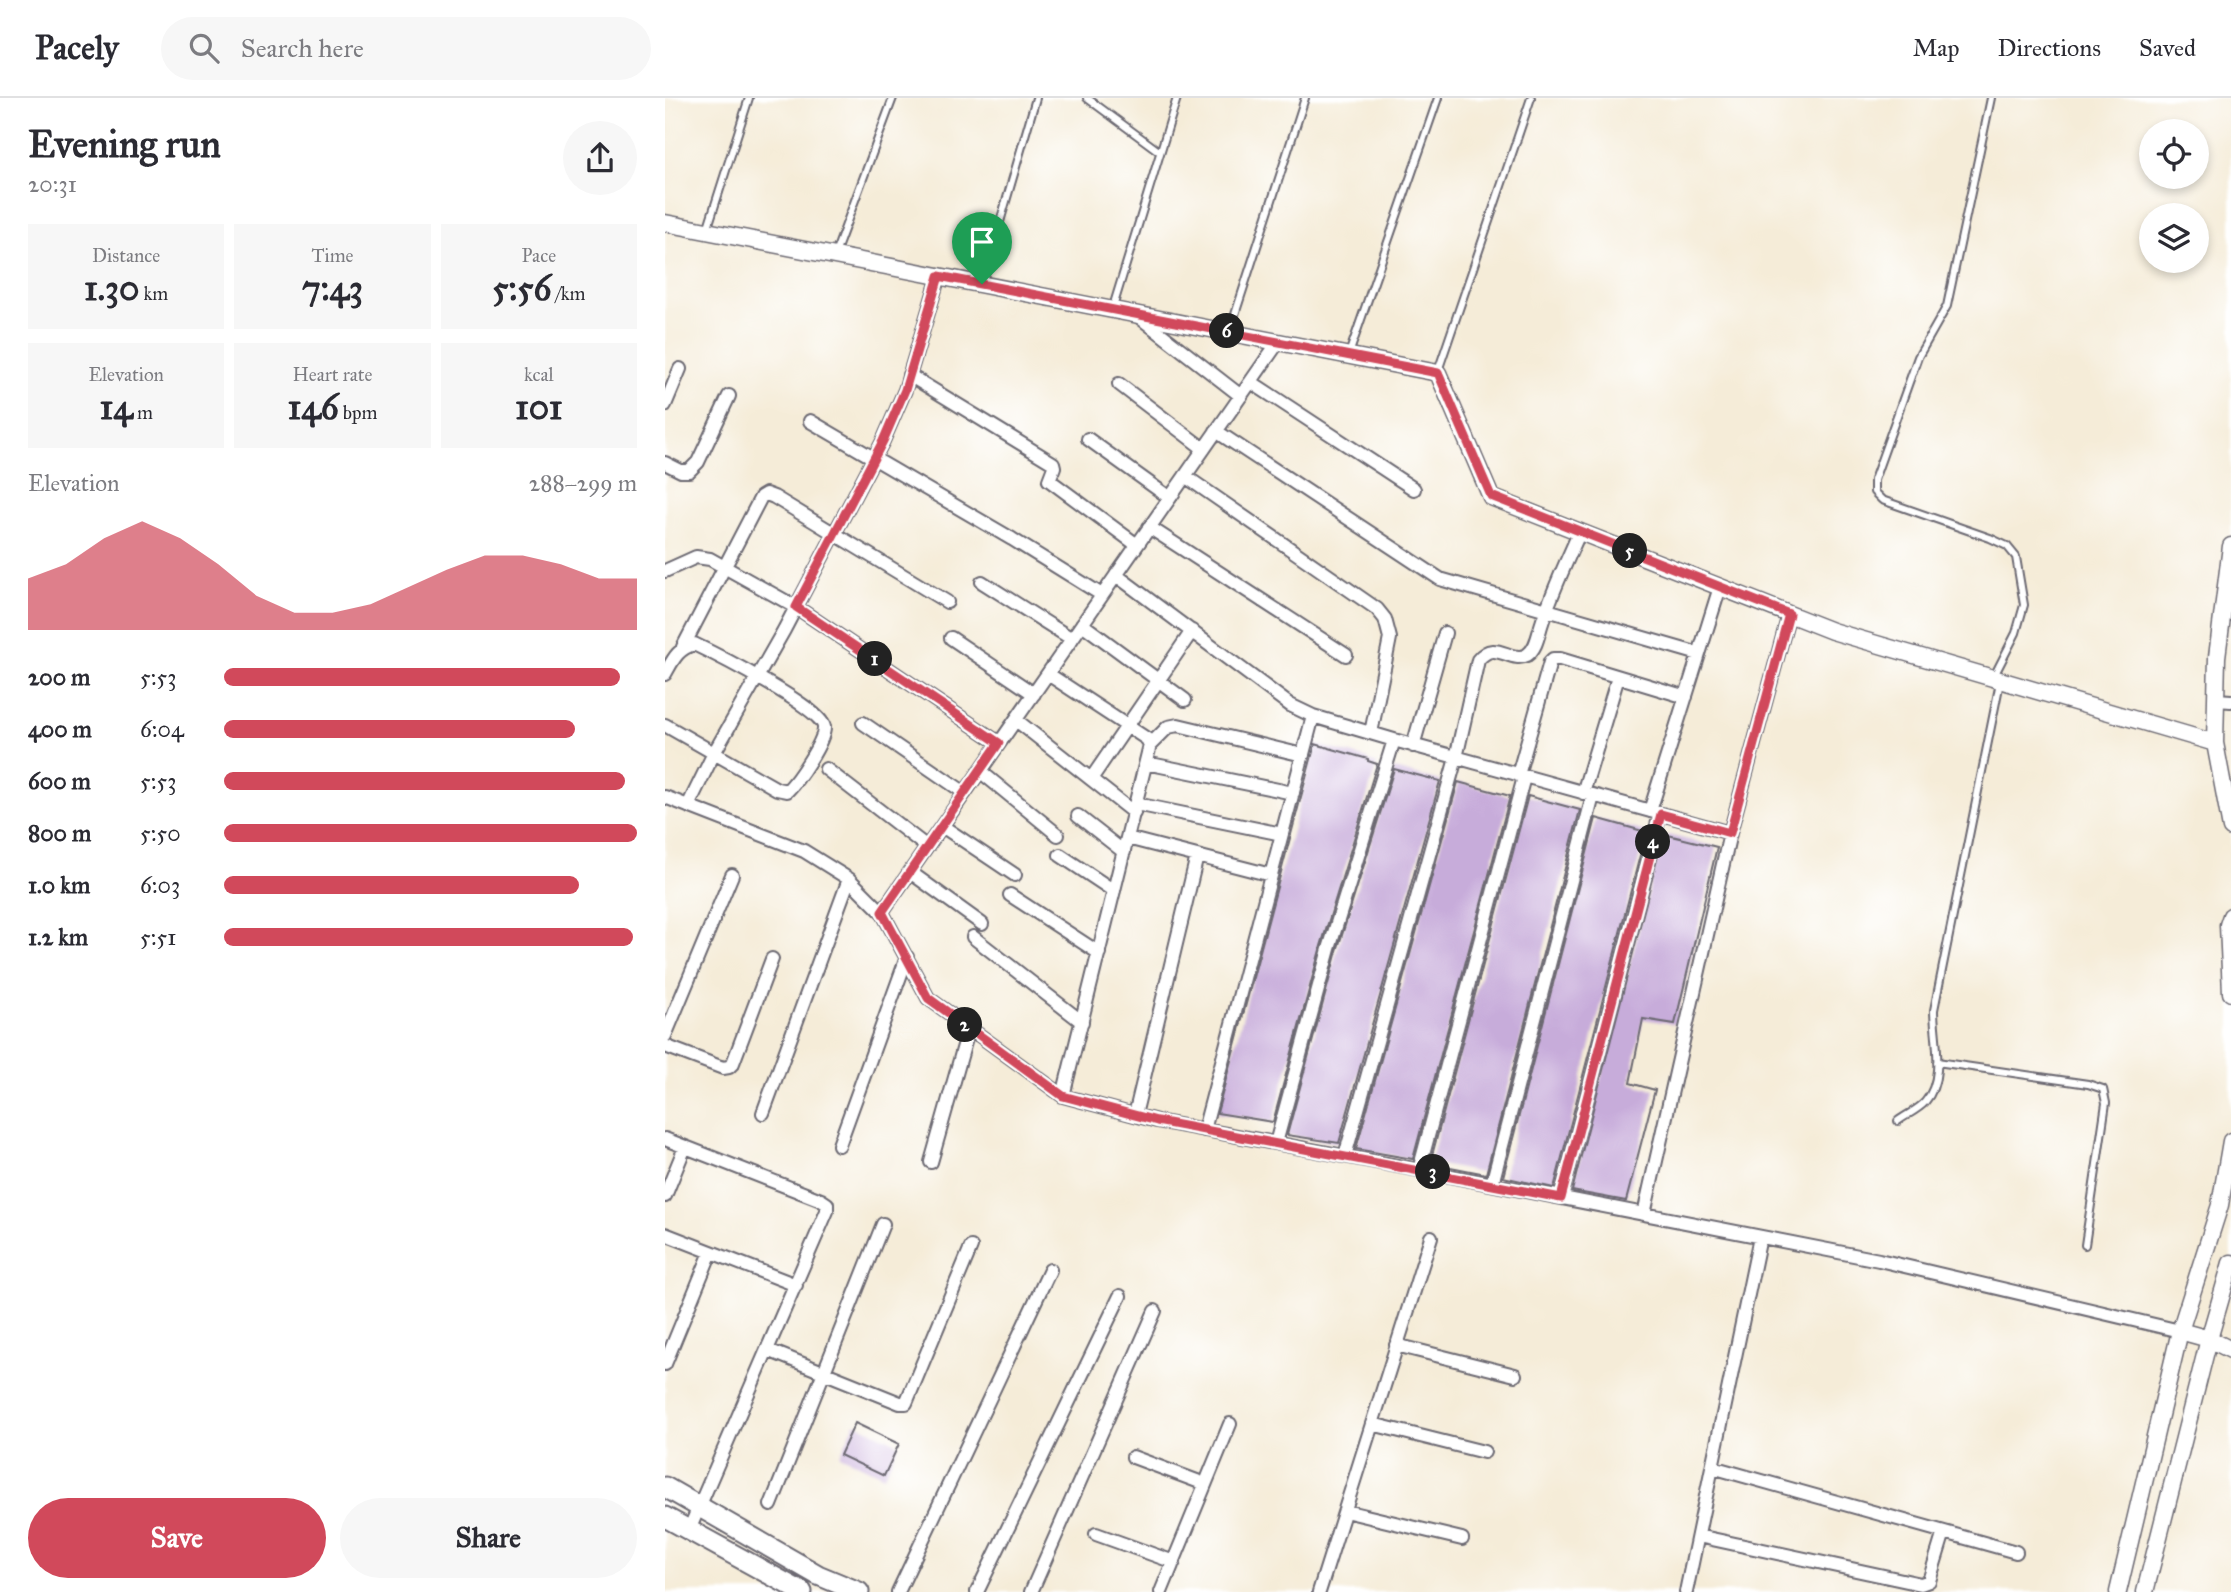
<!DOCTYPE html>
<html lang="en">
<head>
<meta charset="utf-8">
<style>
  body { margin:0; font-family:"IM FELL Great Primer",serif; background:#f7f7f7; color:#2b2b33; height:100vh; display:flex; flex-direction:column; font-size:26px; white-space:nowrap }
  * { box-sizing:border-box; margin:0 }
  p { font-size:23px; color:#7c7c81 }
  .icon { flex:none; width:38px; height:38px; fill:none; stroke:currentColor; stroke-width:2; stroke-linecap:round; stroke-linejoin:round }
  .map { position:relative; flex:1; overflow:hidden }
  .panel { display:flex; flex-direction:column; background:#fff; width:665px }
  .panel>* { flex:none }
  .tools { position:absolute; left:1474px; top:21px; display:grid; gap:14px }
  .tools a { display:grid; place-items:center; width:70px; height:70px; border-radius:50%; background:#fff; box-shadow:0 4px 10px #0003; font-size:35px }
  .pin { position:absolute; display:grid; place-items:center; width:60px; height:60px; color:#fff; margin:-72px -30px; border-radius:50% 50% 50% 0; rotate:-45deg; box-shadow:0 0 7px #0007 }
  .pin .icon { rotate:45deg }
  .km { position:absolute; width:35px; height:35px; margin:-18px; border-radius:50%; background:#222; color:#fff; font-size:19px; line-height:35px; text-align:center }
  .round { display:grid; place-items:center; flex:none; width:74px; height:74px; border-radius:37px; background:#f7f7f7 }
  .head { display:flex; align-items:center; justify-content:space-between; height:119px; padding:0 28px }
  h1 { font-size:38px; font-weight:700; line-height:52px }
  .figures { display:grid; grid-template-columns:repeat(3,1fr); gap:10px; height:119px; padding:7px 28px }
  .figures div { display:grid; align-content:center; border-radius:0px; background:#f7f7f7; text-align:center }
  .figures b { font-size:35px; font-weight:700 }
  .figures small { font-size:19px; font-weight:400 }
  .figures p { font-size:19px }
  .chart { height:196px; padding:14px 28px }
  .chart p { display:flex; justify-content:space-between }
  .chart svg { width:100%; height:126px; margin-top:7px; fill:#d1495b; opacity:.7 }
  .cta { display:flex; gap:14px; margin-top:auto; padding:14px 28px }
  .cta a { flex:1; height:80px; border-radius:42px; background:#d1495b; color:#fff; font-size:28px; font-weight:700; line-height:80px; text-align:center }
  .cta a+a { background:#f7f7f7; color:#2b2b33 }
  ul { padding:0 28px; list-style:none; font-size:23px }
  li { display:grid; grid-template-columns:112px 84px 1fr; align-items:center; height:52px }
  li i { height:18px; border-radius:9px; background:#d1495b }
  header { display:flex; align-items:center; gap:42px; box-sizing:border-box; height:98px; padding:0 35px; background:#fff; border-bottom:2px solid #e1e1e2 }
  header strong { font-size:33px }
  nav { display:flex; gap:38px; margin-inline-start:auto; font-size:24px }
  .search { width:490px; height:63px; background:#f7f7f7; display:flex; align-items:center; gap:18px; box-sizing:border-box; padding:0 24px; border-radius:38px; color:#7c7c81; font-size:26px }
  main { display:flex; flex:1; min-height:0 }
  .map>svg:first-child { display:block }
  .building { fill:#c7acda }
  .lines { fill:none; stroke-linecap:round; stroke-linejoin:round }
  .service-casing { stroke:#6c6972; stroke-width:10 }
  .minor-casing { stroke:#6c6972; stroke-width:16 }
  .tertiary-casing { stroke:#6c6972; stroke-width:19 }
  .secondary-casing { stroke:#6c6972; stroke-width:23 }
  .service { stroke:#fff; stroke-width:6 }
  .minor { stroke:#fff; stroke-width:12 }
  .tertiary { stroke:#fff; stroke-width:16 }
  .secondary { stroke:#fff; stroke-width:19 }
  .route-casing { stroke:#fff; stroke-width:14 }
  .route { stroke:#d1495b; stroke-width:9 }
</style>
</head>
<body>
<header>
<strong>Pacely</strong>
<div class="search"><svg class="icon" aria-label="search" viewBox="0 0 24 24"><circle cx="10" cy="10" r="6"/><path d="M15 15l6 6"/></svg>Search here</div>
<nav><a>Map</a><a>Directions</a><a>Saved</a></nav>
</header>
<main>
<section class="panel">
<div class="head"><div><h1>Evening run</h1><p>20:31</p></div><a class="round"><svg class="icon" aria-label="share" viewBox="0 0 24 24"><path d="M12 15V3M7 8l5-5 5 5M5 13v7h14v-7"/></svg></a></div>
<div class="figures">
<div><p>Distance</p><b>1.30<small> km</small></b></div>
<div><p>Time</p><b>7:43</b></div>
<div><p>Pace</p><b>5:56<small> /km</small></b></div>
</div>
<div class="figures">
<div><p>Elevation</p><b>14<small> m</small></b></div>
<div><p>Heart rate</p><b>146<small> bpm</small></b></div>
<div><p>kcal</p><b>101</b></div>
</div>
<div class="chart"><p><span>Elevation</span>288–299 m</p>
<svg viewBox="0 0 160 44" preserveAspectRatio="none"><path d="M0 44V26L10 21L20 12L30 6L40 12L50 21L60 32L70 38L80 38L90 35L100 29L110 23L120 18L130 18L140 21L150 26L160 26V44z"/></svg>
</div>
<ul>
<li><b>200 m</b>5:53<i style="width:96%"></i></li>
<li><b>400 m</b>6:04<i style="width:85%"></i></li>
<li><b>600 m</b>5:53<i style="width:97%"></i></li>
<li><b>800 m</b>5:50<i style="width:100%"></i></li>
<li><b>1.0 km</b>6:03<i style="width:86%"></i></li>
<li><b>1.2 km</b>5:51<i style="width:99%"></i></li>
</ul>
<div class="cta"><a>Save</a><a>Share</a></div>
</section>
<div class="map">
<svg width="1566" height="1494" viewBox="0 0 1566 1494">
  <rect width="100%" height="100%" fill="#fff"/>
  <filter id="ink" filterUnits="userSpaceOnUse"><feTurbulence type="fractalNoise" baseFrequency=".0143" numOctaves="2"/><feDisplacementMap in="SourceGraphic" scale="14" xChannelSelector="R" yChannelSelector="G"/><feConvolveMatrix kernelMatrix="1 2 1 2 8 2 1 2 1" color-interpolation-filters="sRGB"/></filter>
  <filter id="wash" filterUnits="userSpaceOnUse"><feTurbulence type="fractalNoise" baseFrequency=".00686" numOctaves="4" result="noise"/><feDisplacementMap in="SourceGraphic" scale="28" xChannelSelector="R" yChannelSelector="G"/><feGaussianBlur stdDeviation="1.57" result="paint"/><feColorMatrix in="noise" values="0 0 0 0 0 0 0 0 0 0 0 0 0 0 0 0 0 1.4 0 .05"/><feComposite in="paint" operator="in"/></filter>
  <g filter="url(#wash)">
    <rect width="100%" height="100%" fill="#f5ecd8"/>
    <g id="blocks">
      <path class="building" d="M650,646L703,661V663L712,666L656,848L608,1024L552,1015Z
        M729,671L775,683L674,1045L622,1037L672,853Z
        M793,684L845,698L748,1061L691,1051Z
        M863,698L915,712L821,1076L765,1065Z
        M931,720L981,734L889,1090L838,1079Z
        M1003,737L1052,749L1010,926L978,921L965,985L990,992L961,1103L907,1093L998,738L1002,739Z
        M190,1325L234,1346L219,1378L175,1357Z"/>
    </g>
  </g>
  <g filter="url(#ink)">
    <use href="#blocks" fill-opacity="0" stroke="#6c6972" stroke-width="2"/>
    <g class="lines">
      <defs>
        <path id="service" d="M422,0L495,54
          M1326,0L1282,208L1253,259L1209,382V394L1217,402L1325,440L1342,448L1351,459L1359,507L1351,535L1329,578
          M42,132L84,0
          M170,156L228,0
          M317,186L371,0
          M448,209L512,0
          M565,232L640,0
          M684,256L773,0
          M773,273L866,0
          M1272,964L1423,986L1438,991L1441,1005L1420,1147
          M1233,1023C1241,1017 1254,1011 1260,1004C1281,980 1269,940 1269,912L1335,584"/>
        <path id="minor" d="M473,218L576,298
          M244,277L388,365L389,369L384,382L472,447
          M586,284L749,391
          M454,286L539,351
          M0,307L15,271
          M145,323L347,441L437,497
          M551,333L775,481L1034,556
          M423,341L505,400
          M0,365L16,373H24L33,364L64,298
          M520,378L712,511L720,521L725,540L706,635
          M484,429L681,557
          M0,473L31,459L45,461L131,509L334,645
          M451,477L625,607L648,618L729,642
          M317,484L407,541
          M417,526L520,602
          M286,540L369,596
          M18,549L96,399L101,396L109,399L282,504
          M0,576C8,562 12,551 29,546C50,556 157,610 159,629C160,643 132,683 122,693L112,691L0,627
          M383,576L482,641L485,647
          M1552,602L1566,603
          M351,622L469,715
          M198,625L300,695
          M748,648L780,535
          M481,665L628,695
          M161,671L262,749
          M315,673L393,737
          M853,677L885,564L888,561H895L1021,599
          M426,681L527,533
          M918,695L953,579
          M0,699L139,753L184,781L217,814L263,900L398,998L492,1023L754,1072L1214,1162L1515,1233
          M471,706L617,736
          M23,708L49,655L119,532L218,343L240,292L274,178
          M985,713L1055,489
          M413,718L459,754
          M277,728L350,777
          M462,740L606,777
          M395,757L449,793
          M245,774L317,826
          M345,797L434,855
          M217,814L614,243
          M308,839L417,924
          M0,938L67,777
          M0,948L58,970L64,969L68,965L107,861
          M398,998L485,647L503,629L513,627L638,657
          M98,1015L184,781
          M470,1017L532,758
          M539,1032L648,618
          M0,1041L156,1102L162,1106V1113L24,1432
          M611,1045L664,851L729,642L1065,735
          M174,1047L242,859
          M680,1058L791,660L813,562C830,540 845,566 862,557C871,551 873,538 876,528C886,496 901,465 915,433
          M266,1064L304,930
          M754,1072L859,679
          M827,1086L928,698
          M0,1098L20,1049
          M896,1099L995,716
          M979,1116L1065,735L1124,516
          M0,1136L131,1187
          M731,1247L850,1277
          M103,1252L235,1305H241L306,1149
          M0,1266L46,1154
          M707,1326L819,1354
          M468,1359L540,1386
          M1047,1369L1351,1454
          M106,1407L218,1126
          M680,1413L797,1441
          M431,1436L509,1464
          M1033,1438L1256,1486L1264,1483L1279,1434
          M233,1494L385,1172
          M312,1494L455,1198
          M366,1494L490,1213
          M496,1494L565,1326
          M654,1494L766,1139
          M1021,1494L1095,1139"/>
        <path id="tertiary" d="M0,125L773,275L826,399L1167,533L1550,645L1566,730
          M1550,645L1552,559L1566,448
          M1566,818L1563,827L1566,895
          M1515,1233L1544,1241L1566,1252
          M1453,1494L1515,1233L1555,1107L1566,1043
          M1480,1494L1544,1241L1566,1165"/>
        <path id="secondary" d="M0,1389L153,1477L194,1494
          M0,1419L137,1494"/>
      </defs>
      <use href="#service" class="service-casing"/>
      <use href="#minor" class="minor-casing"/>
      <use href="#tertiary" class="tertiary-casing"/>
      <use href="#secondary" class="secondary-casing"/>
      <use href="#service" class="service"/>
      <use href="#minor" class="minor"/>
      <use href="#tertiary" class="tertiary"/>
      <use href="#secondary" class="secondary"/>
    </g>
  </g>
  <g class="lines" filter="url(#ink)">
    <defs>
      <path id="route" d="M274,178L773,275L826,398L1124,516L1065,735L996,716L896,1100L492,1023L398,998L263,900L217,814L334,645L131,509L218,343L240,292Z"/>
    </defs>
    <use href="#route" class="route-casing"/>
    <use href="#route" class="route"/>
  </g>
</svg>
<div class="tools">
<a><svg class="icon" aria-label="locate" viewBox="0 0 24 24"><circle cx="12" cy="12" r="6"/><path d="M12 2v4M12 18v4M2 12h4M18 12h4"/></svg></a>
<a><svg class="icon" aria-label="layers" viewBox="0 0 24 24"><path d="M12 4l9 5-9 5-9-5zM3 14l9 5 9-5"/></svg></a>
</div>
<div class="pin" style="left:317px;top:186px;background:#1e9e55"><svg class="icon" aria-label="arrive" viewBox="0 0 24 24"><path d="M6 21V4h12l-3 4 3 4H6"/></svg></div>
<b class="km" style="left:210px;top:561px">1</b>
<b class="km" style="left:300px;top:927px">2</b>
<b class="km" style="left:768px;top:1074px">3</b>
<b class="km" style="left:988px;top:744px">4</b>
<b class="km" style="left:965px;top:453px">5</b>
<b class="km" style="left:562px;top:233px">6</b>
</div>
</main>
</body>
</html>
